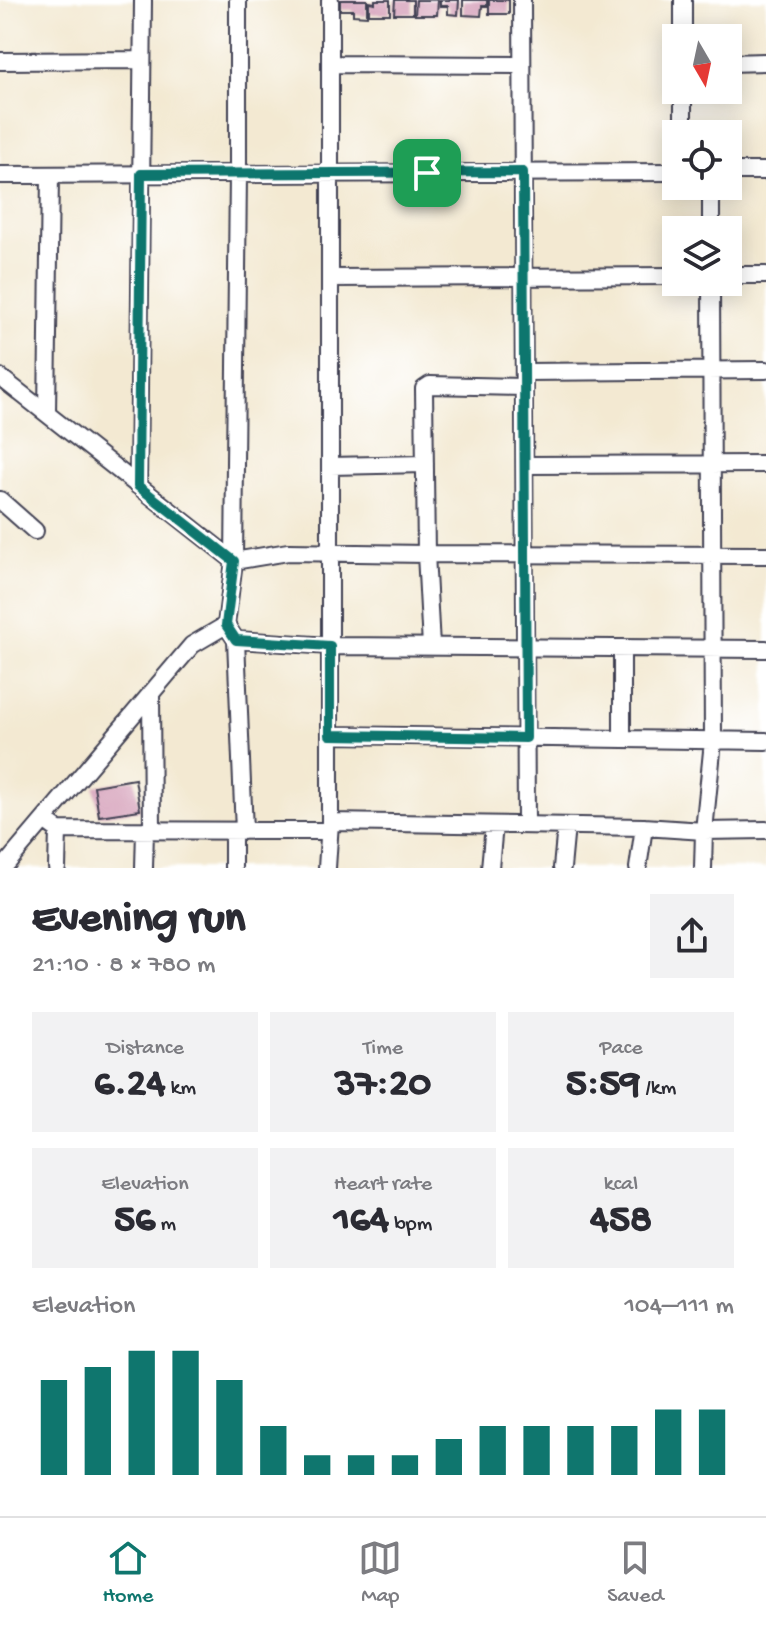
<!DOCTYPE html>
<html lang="en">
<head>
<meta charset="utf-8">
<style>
  body { margin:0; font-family:"Gochi Hand",sans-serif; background:#f2f2f3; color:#2b2b33; height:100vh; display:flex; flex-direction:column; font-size:30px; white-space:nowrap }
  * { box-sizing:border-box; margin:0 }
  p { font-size:26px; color:#7c7c81 }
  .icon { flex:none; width:44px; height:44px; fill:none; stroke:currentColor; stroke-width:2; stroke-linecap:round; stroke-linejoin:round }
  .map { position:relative; height:868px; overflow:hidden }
  .details { display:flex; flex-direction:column; background:#fff; flex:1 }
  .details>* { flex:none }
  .needle { width:52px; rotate:171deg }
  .fabs { position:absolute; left:662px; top:24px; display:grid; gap:16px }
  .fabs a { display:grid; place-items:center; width:80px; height:80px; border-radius:0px; background:#fff; box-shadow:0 4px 20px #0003; font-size:40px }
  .pin { position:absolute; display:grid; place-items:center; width:68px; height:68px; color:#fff; margin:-34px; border-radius:16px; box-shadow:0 4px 12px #0006 }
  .round { display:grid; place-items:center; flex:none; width:84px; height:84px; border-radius:0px; background:#f2f2f3 }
  .overview { display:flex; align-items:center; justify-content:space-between; height:136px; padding:0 32px }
  h1 { font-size:44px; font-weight:800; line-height:60px }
  .metrics { display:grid; grid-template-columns:repeat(3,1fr); gap:12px; height:136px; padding:8px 32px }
  .metrics div { display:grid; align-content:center; border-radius:0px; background:#f2f2f3; text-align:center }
  .metrics b { font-size:40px; font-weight:800 }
  .metrics small { font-size:22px; font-weight:400 }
  .metrics p { font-size:22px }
  .chart { height:224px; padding:16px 32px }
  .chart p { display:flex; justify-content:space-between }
  .chart svg { width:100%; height:144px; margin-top:8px; stroke:#0f766e; stroke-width:6 }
  .tabs { display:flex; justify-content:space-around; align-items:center; height:112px; border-top:2px solid #e1e1e2; background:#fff; font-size:22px; color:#7c7c81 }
  .tabs a { display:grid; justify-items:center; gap:4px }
  .tabs .selected { color:#0f766e }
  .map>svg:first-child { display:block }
  .building { fill:#d197b3 }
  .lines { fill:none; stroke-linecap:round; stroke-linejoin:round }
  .minor-casing { stroke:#414052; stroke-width:20 }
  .minor { stroke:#fff; stroke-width:16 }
  .route-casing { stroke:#fff; stroke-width:16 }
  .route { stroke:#0f766e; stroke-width:10 }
</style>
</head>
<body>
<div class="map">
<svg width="766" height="868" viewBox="0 0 766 868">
  <rect width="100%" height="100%" fill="#fff"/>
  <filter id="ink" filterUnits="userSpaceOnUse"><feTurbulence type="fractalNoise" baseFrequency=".0125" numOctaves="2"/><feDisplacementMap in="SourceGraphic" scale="16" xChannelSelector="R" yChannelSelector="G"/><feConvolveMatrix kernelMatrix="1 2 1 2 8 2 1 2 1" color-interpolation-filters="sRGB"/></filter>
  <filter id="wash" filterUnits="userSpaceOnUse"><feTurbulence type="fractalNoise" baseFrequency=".006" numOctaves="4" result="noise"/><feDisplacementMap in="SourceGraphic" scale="32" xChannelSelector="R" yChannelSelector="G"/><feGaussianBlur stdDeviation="1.8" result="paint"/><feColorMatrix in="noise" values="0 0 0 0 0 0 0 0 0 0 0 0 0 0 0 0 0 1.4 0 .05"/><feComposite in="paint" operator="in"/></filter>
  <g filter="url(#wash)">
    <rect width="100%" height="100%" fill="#f3e9d2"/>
    <g id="blocks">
      <path class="building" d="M340,0H367V16L353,15V10H340Z
        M375,0H390V14H369V2L375,3Z
        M395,0H413V14H394Z
        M416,0H438L437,15H415Z
        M440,0H459L458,15L448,14V6H440Z
        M463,0H487V6H482L481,16L463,15Z
        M489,0H509V14H489Z
        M135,779L140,810L99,816L94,786Z"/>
    </g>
  </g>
  <g filter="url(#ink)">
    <use href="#blocks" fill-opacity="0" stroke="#414052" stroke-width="2"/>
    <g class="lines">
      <defs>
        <path id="minor" d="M522,0L526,825
          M683,38V0
          M0,61L142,60
          M728,63L766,62
          M331,64L522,65
          M683,134V90
          M728,171H766
          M0,175L676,172
          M711,186V230
          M728,275H766
          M330,278L676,276
          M524,372L766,370
          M0,377L234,561L288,552L426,554L766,555
          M47,414L50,175
          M525,465L766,464
          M330,466L425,464
          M138,486L143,0
          M0,500L35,531
          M226,625L234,561L238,174V0
          M236,640L244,831
          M431,646L426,554L424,389L430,385L524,387
          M151,693L152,830
          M330,735L766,741
          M622,739V648
          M44,820L58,830L329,831
          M330,822L644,827L704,831L766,830
          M233,831V868
          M3,868L192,645L226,625L236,640L330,646L766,649
          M57,868L58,830
          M144,868L145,830
          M327,868L330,822V0
          M490,868L494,825
          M562,868L566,826
          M638,868L644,827
          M703,868L704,831L713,741L711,282"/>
      </defs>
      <use href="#minor" class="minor-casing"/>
      <use href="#minor" class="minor"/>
    </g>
  </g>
  <g class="lines" filter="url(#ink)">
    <defs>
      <path id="route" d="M523,172L526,738L330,735V646L236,640L226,625L234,561L138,486L141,174Z"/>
    </defs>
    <use href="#route" class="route-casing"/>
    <use href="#route" class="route"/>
  </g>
</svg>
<div class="fabs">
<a><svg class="needle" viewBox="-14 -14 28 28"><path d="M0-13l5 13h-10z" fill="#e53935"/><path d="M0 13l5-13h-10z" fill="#7c7c81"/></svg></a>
<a><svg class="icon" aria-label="locate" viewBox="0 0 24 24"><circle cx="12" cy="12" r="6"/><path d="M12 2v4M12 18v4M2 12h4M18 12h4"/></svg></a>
<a><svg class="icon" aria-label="layers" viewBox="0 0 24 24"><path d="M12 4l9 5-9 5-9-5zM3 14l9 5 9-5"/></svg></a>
</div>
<div class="pin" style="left:427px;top:173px;background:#1e9e55"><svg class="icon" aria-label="arrive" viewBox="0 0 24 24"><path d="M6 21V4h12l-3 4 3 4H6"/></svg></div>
</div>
<section class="details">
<div class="overview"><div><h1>Evening run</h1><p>21:10 · 8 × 780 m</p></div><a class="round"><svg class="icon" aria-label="share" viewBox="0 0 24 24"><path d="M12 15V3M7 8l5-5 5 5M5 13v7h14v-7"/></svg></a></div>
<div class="metrics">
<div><p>Distance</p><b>6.24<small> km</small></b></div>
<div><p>Time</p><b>37:20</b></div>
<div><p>Pace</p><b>5:59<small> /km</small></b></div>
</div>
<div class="metrics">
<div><p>Elevation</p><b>56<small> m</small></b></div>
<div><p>Heart rate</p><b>164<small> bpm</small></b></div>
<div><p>kcal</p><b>458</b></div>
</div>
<div class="chart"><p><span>Elevation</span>104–111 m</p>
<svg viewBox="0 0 160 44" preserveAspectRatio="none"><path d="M5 44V15M15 44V11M25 44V6M35 44V6M45 44V15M55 44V29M65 44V38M75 44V38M85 44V38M95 44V33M105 44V29M115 44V29M125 44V29M135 44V29M145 44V24M155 44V24"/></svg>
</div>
</section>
<nav class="tabs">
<a class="selected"><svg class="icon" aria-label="home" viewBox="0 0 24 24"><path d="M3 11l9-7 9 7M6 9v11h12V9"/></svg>Home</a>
<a><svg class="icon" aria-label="map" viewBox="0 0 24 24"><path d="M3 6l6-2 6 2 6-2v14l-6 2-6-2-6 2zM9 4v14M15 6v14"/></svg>Map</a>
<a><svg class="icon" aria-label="saved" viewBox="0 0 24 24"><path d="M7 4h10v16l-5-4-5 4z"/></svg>Saved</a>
</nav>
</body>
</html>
